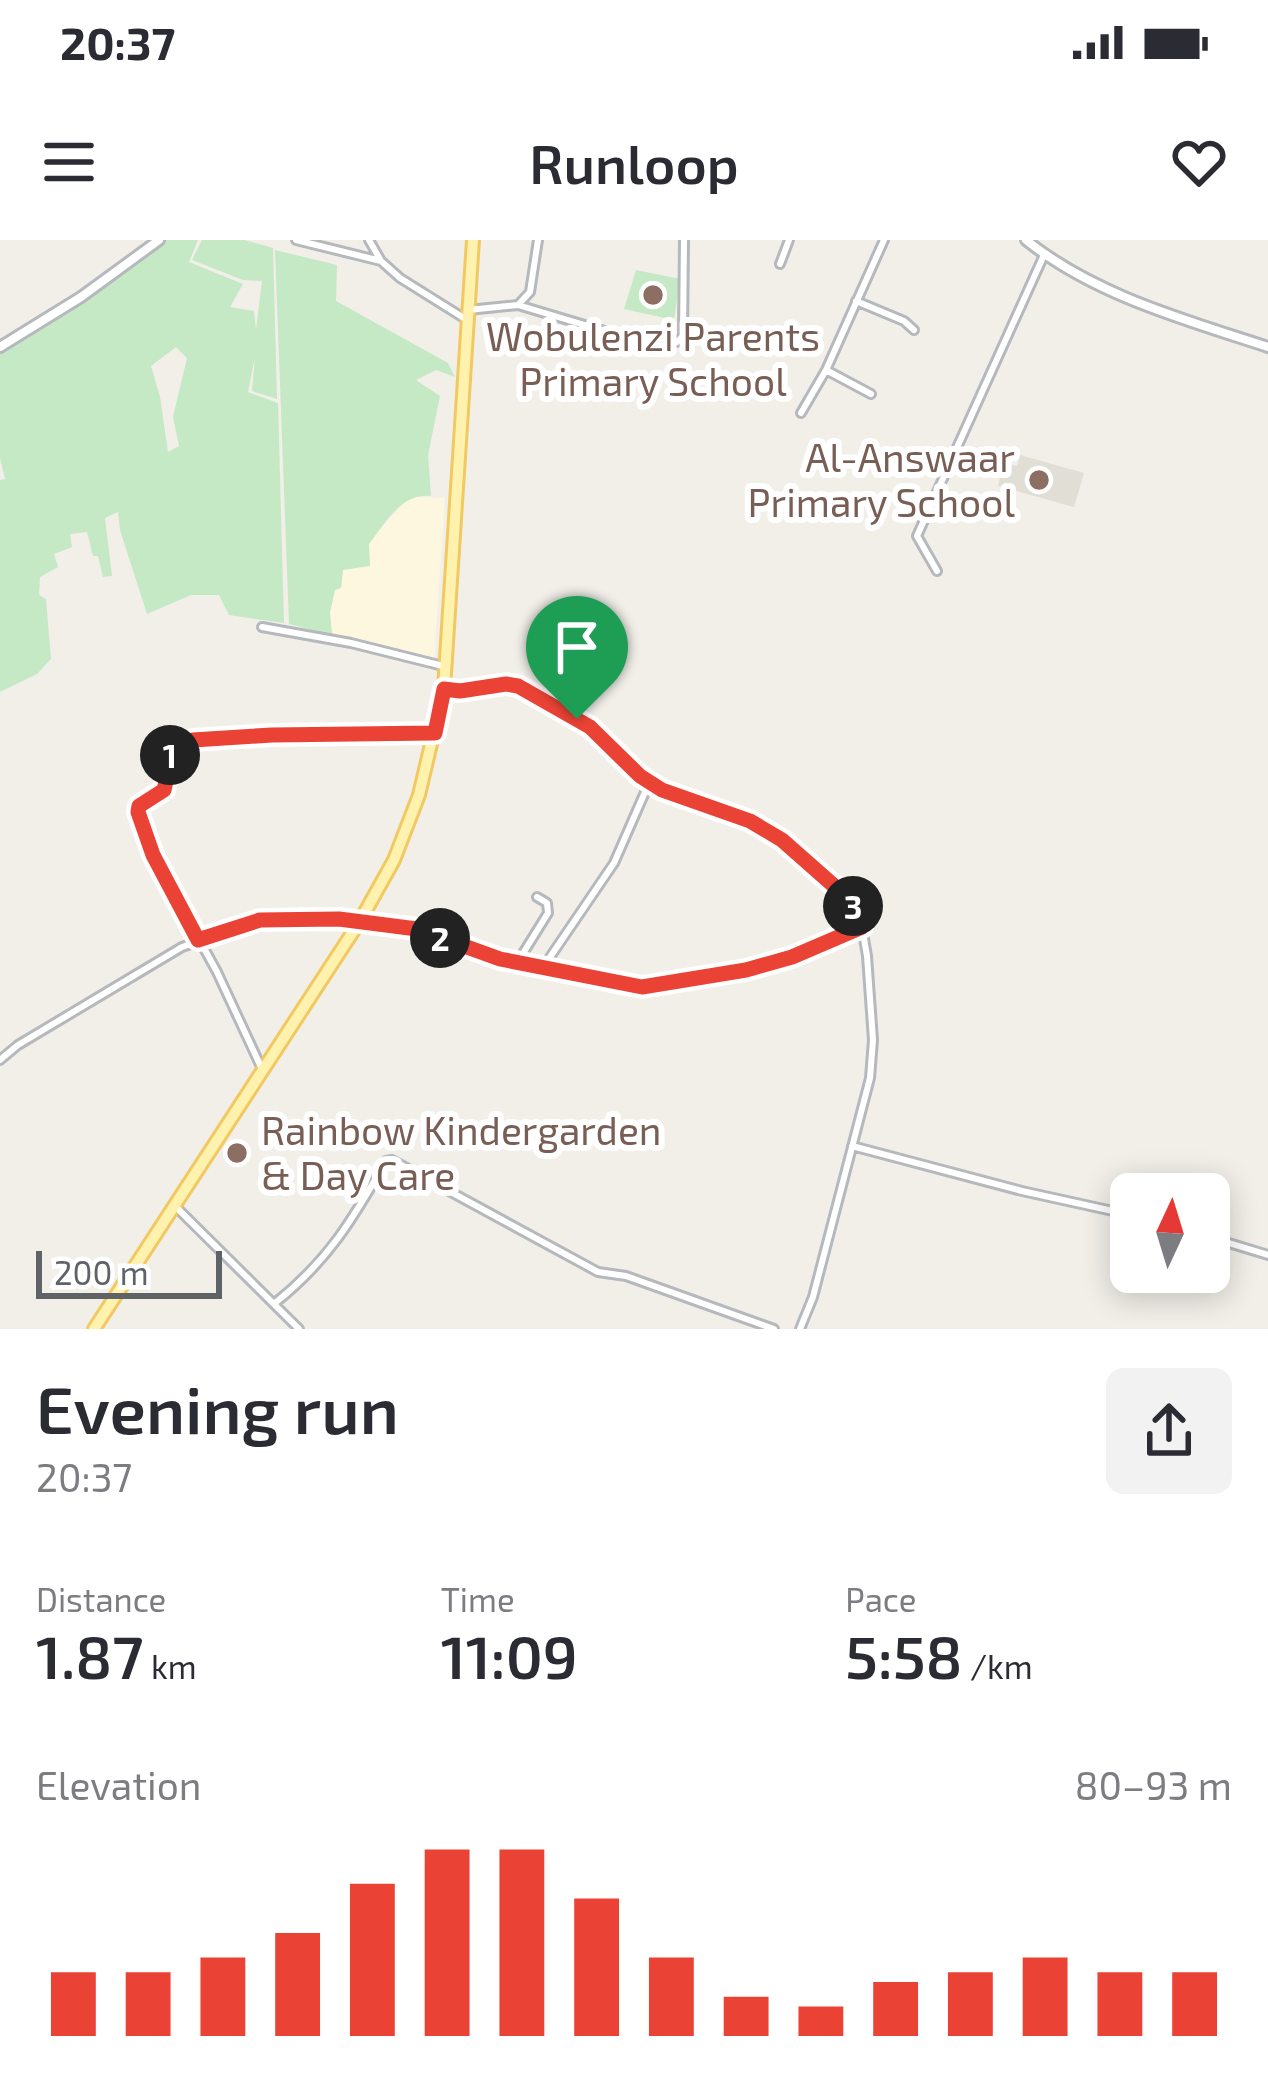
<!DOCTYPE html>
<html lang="en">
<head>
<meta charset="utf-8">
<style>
  body { margin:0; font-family:"Exo 2",sans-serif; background:#f2f2f3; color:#2b2b33; height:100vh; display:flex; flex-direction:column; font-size:45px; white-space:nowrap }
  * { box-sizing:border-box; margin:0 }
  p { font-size:39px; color:#7c7c81 }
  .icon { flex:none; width:66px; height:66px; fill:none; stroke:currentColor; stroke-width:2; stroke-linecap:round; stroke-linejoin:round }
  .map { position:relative; height:1089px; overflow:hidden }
  .side { display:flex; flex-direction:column; background:#fff; flex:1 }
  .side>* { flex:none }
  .needle { width:78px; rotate:4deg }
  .buttons { position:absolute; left:1110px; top:933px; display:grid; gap:24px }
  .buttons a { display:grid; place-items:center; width:120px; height:120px; border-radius:18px; background:#fff; box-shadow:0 6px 30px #0003; font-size:60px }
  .scale { position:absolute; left:36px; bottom:30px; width:186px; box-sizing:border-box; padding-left:12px; border:6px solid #5f6368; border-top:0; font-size:33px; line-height:42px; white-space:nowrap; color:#5f6368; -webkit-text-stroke:9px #fff; paint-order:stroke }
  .pin { position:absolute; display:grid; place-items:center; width:102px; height:102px; color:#fff; margin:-123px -51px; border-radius:50% 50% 50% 0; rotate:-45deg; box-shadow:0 0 12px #0007 }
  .pin .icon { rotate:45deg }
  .km { position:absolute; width:60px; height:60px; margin:-30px; border-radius:50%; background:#222; color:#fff; font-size:33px; line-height:60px; text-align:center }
  .round { display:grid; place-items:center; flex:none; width:126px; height:126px; border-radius:18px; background:#f2f2f3 }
  .head { display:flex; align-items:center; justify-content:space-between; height:204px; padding:0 36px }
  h1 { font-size:66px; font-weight:600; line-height:90px }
  .metrics { display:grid; grid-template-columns:repeat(3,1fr); gap:18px; height:204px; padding:12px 36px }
  .metrics div { display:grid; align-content:center }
  .metrics b { font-size:60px; font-weight:600 }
  .metrics small { font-size:33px; font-weight:400 }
  .metrics p { font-size:33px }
  .chart { height:336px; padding:24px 36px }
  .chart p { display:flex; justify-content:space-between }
  .chart svg { width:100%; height:216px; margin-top:12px; stroke:#ea4335; stroke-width:6 }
  .status { display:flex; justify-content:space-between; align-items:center; height:84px; padding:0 60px; background:#fff; direction:ltr }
  .status svg { height:33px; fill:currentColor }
  header { display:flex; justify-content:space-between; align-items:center; height:156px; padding:0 36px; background:#fff; font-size:54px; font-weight:600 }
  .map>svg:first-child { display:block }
  .commercial { fill:#fef7e0 }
  .education { fill:#e1ded6 }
  .green { fill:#c5e8c5; fill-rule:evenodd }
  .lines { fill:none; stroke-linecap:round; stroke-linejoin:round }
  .minor-casing { stroke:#b5b8bc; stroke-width:12 }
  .tertiary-casing { stroke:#b5b8bc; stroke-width:14 }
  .primary-casing { stroke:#f2c960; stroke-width:16 }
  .minor { stroke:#fff; stroke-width:6 }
  .tertiary { stroke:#fff; stroke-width:8 }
  .primary { stroke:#fff2af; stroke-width:10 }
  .route-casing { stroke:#fff; stroke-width:24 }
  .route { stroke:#ea4335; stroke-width:15 }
  .education-dot { fill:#8d6e63; stroke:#fff; stroke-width:4.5 }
  .labels { text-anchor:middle; stroke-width:12; stroke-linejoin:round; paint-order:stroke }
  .education-label { font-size:39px; fill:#785e54; stroke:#fff }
</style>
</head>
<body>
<div class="status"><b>20:37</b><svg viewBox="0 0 49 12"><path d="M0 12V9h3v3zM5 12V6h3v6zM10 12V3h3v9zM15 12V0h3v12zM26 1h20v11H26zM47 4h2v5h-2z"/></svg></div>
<header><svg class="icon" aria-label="menu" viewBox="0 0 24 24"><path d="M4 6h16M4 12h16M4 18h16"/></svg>Runloop<svg class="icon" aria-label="heart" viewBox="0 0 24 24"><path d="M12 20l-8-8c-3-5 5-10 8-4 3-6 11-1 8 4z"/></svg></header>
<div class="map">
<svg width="1268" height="1089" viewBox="0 0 1268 1089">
  <rect width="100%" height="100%" fill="#f1efe8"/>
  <path class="commercial" d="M415,257L445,258L434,422L332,395L330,372L335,350L341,348L343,329L405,262Z"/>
  <path class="education" d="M1020,215L1084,233L1074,267L998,246L1004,223L1017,226Z"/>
  <path class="green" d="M163,0H198L189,22L243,44L230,67L254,71L256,90L262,41L243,40L192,20L202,0H245L273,8L277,159L252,151L255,117L248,152L278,163L284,383L229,375L219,355H191L147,374L120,290L118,272L105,278L112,336L103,337L98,316H93L87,292L70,294L72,307L54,314L58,327L40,337L39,355L46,359L51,419L37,434L0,452V240L5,239L0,218V111L32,94ZM176,107L187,118L173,177L179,206L168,212L160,157L151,126Z
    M275,10L337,25L336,61L448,123L455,137L436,130L416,140L440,156L428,215L431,256C401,253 386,282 369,304L370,326L343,330L341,348L335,350L330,372L332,395L289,384Z
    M636,30L680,39L674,80L624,69Z"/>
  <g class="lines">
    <defs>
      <path id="minor" d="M296,0L381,21L400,38L467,80
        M369,0L381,21
        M780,24L789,0
        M856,61L904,81L914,90
        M518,65L530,52L538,0
        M468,70L518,65L608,92L677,102L683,96L684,0
        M826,130L871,154
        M801,173L826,130L884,0
        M937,331L917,296L1044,15
        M262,387L351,403L443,426
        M444,449L506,444L527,450L549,466L590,487L641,536L662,551L735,575L768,591L816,626L851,663L862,687L867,716L873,800L870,838L813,1057L800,1089
        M517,723L548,673L547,663L537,657
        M544,726L614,623L649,543
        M0,820L18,805L182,707L260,680L339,679L417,689L500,719L642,747L693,742L746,730L792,717L862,687
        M262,829L217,732L153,615L139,566L164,550L171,510L180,502L272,495L431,493
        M852,906L1022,951L1131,975
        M175,966L299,1089
        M1209,997L1268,1015
        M275,1063C328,1021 353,979 386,921L392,920L598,1032L626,1036L774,1089"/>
      <path id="tertiary" d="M1026,0C1094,55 1186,80 1268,107
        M0,107L81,57L159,0"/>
      <path id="primary" d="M94,1089L360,681L394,620L419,555L444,449L473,0"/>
    </defs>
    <use href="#minor" class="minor-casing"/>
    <use href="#tertiary" class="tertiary-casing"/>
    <use href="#primary" class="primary-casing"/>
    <use href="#minor" class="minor"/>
    <use href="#tertiary" class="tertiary"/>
    <use href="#primary" class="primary"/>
  </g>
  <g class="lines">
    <defs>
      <path id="route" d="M506,444L518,446L590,487L640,536L662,550L750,581L782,600L841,652L862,687L792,717L746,730L642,747L500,719L417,689L339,679L260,680L198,700L153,615L138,572L139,566L164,550L174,505L193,500L272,495L435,493L444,449L460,451Z"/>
    </defs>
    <use href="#route" class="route-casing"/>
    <use href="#route" class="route"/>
  </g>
  <g class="education-dot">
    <circle cx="653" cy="55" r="12"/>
    <circle cx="1039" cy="240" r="12"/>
    <circle cx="237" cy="913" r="12"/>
  </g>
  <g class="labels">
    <g class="education-label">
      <text x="653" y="111">Wobulenzi Parents<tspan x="653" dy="45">Primary School</tspan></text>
      <text x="1015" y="232" text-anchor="end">Al-Answaar<tspan x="1015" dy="45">Primary School</tspan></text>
      <text x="261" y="905" text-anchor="start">Rainbow Kindergarden<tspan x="261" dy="45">&amp; Day Care</tspan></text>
    </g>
  </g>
</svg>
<div class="buttons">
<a><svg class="needle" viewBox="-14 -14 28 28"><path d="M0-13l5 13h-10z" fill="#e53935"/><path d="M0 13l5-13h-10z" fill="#7c7c81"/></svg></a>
</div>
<div class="scale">200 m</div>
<div class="pin" style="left:577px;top:479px;background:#1e9e55"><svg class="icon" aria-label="arrive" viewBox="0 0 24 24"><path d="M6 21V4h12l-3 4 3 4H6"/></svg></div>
<b class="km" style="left:170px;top:515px">1</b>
<b class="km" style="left:440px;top:698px">2</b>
<b class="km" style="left:853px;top:666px">3</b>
</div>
<section class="side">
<div class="head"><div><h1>Evening run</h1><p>20:37</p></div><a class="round"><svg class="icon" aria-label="share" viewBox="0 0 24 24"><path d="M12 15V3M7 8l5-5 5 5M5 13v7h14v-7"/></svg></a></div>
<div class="metrics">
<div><p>Distance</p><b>1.87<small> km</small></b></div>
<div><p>Time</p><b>11:09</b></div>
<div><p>Pace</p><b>5:58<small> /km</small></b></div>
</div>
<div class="chart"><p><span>Elevation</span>80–93 m</p>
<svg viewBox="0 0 160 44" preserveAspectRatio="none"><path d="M5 44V31M15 44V31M25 44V28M35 44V23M45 44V13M55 44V6M65 44V6M75 44V16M85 44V28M95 44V36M105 44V38M115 44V33M125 44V31M135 44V28M145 44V31M155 44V31"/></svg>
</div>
</section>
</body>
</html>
